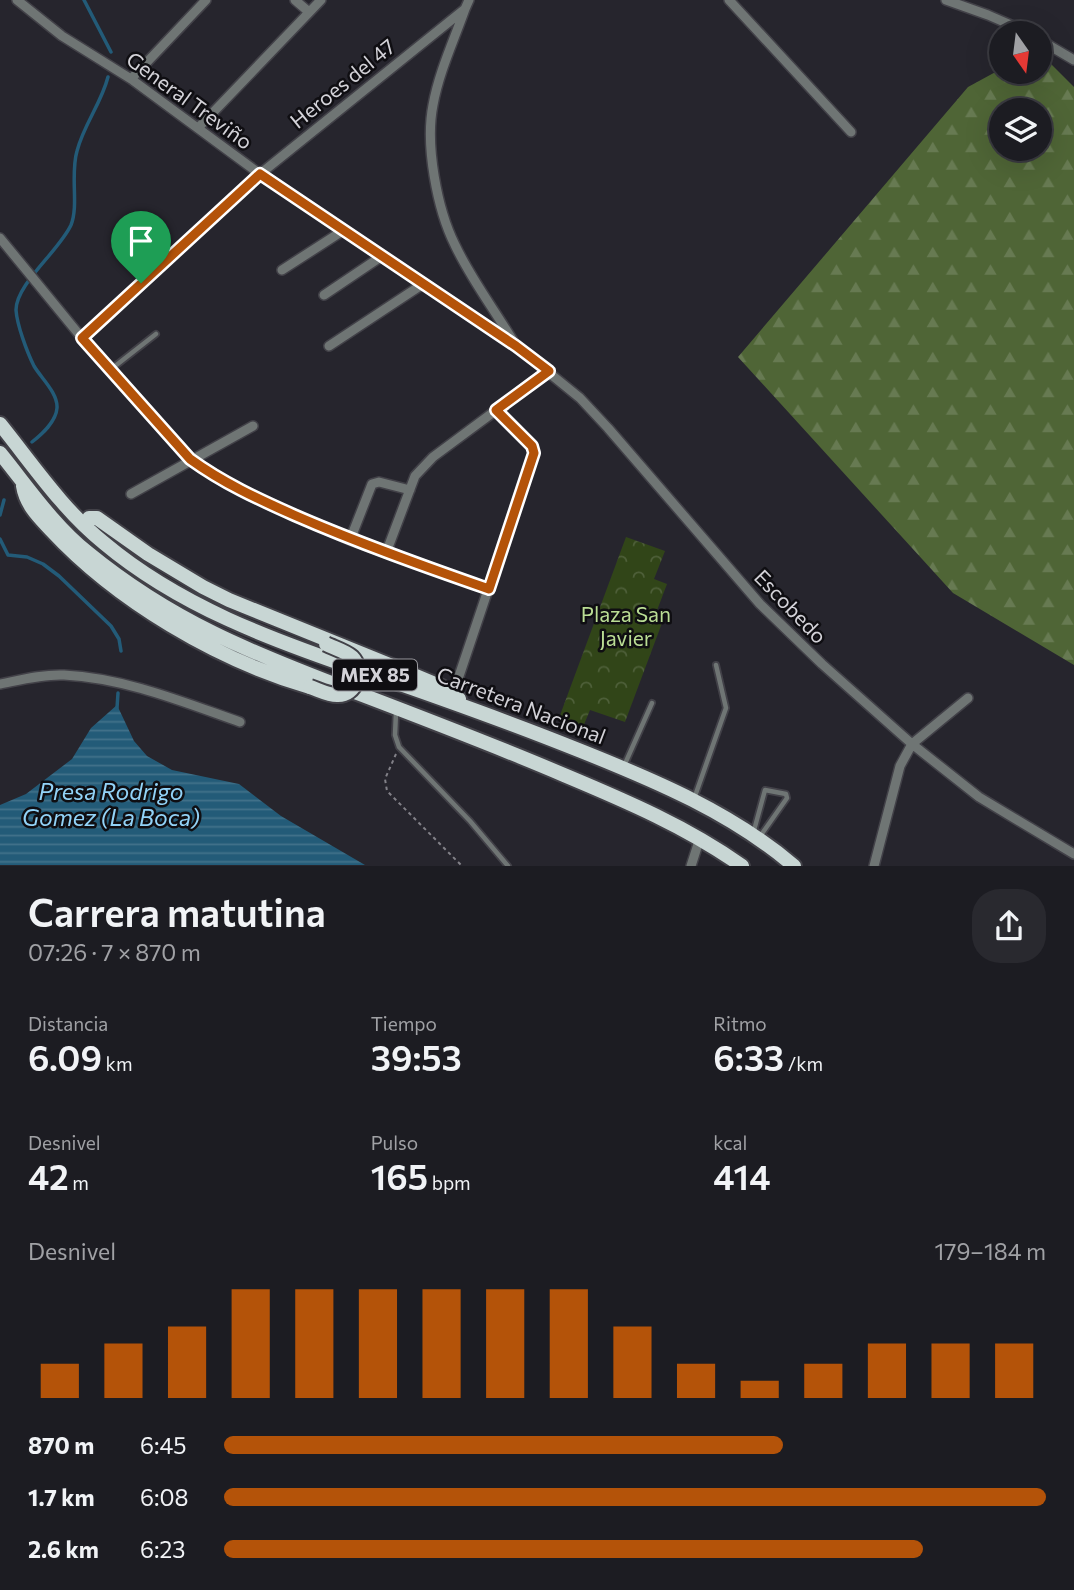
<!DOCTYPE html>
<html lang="es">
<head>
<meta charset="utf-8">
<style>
  body { margin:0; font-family:Commissioner,sans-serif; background:#29292f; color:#f1f3f6; height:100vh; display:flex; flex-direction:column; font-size:26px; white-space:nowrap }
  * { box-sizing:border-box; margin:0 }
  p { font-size:23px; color:#a0a1a5 }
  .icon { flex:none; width:38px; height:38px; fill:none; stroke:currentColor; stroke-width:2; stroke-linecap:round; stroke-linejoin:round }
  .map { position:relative; height:866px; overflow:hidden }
  .panel { display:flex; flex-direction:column; background:#1c1c22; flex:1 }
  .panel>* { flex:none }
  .needle { width:46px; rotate:166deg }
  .controls { position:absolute; left:989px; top:21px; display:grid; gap:14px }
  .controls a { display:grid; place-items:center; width:63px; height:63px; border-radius:50%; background:#1c1c22; box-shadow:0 7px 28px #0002,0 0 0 2px #3a3a40; font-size:35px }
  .pin { position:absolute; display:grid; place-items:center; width:60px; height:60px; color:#fff; margin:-72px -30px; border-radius:50% 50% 50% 0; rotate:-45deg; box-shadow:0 0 7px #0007 }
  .pin .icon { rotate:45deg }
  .round { display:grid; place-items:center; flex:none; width:74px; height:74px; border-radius:28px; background:#29292f }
  .overview { display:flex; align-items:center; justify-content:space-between; height:119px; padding:0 28px }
  h1 { font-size:38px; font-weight:600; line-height:52px }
  .figures { display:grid; grid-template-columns:repeat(3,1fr); gap:10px; height:119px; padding:7px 28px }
  .figures div { display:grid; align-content:center }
  .figures b { font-size:35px; font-weight:600 }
  .figures small { font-size:19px; font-weight:400 }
  .figures p { font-size:19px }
  .chart { height:196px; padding:14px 28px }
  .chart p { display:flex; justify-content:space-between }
  .chart svg { width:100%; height:126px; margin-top:7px; stroke:#b45309; stroke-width:6 }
  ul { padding:0 28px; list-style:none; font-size:23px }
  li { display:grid; grid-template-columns:112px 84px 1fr; align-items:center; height:52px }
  li i { height:18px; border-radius:9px; background:#b45309 }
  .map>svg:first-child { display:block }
  .forest { fill:url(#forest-firs); fill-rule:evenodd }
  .park { fill:url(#park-crowns) }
  .water { fill:url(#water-rules) }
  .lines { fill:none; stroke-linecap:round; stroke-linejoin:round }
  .stream { stroke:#235b78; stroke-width:3.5 }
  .service-casing { stroke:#424148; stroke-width:8 }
  .minor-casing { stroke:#424148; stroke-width:12 }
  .trunk-casing { stroke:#424148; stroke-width:18 }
  .path { stroke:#828188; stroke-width:2; stroke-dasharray:3.5 3.5; stroke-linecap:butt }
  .service { stroke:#6f7574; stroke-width:4.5 }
  .minor { stroke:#6f7574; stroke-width:9 }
  .trunk { stroke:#c8d6d4; stroke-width:14 }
  .trunk-bridge-casing { stroke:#424148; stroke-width:18; stroke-linecap:butt }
  .trunk-bridge { stroke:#c8d6d4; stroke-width:14 }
  .route-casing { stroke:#fff; stroke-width:14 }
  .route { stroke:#b45309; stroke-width:9 }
  .labels { text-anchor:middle; stroke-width:5; stroke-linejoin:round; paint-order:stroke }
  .shield { fill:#0f0e12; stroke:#98979d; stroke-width:2 }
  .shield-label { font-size:19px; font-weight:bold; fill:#d3d2d8 }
  .street-label { font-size:21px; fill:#d3d2d8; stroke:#0f0e12 }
  .park-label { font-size:21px; fill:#badd94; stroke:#0f0e12 }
  .water-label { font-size:23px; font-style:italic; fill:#92d3f8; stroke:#0f0e12 }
</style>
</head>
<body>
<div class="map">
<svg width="1074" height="866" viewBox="0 0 1074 866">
  <defs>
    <pattern id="forest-firs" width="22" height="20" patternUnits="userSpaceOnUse" patternTransform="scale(1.75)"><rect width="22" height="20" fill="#4f6536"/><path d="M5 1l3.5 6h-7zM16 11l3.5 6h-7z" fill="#677a52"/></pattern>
    <pattern id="park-crowns" width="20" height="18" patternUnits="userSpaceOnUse" patternTransform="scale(1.75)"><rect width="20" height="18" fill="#314518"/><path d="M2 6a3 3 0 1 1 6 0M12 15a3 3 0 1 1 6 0" fill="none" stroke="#4e5f39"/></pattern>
    <pattern id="water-rules" width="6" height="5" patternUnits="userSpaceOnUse" patternTransform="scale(1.75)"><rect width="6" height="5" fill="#235b78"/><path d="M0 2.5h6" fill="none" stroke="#42728a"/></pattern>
  </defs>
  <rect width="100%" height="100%" fill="#26252d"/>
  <path class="forest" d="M1040,53L1074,87V665L953,593L738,357L968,87L1001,69V72H1040ZM1001,110H1040V149H1001Z"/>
  <path class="park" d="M626,537L665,551L654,579L667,584L656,613L665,615L625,722L590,710L583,727L559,718Z"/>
  <path class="water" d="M117,705L134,741L147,756L172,770L239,784L281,816L365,865H0V805L26,794L72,759L91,728Z"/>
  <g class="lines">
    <path class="stream" d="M84,0L111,52
      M32,442C42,434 56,422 57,408C58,393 41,378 34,366C27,352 17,325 16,310C16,284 59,251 71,225C79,205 70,175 77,151C84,124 101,104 108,77
      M0,515L4,500
      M0,539L8,555L27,557L43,564L59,576L111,626L119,639L121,651
      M117,708L118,693"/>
    <defs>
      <path id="service" d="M110,370L156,334
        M396,712L395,735L399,747L470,821L508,866
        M624,766L652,703
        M695,796L726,708L716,665
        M753,834L765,790L786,794L787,798L761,835"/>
      <path id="minor" d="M17,0L62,36L131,79L260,174L516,346L580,398L608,428L760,604L822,664L912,744L979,797L1074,854
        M295,0L309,12
        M729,0L851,132
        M946,0L988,15L1029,33
        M465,9C454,40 439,72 433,105C425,145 437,209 455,245C471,279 494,309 513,341
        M1040,40L1074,60
        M131,79L206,0
        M199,127L321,0
        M0,238L82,338L190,459L246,494L350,540L490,589
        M282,270L344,230
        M324,295L382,256
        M82,338L260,174L465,9L469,0
        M329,346L423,284
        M131,494L253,426
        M350,540L372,484L379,482L410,490
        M386,553L415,476L433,457L549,371
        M0,684C20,680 43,674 64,675C125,678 183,702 240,722
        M453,694L534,453L532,446L496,409
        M691,866L700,838
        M874,866L900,766L912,744L968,698"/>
      <path id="trunk" d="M0,424C33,465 63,510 104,543C179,606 272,640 363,671C436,696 509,722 581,751C656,781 732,813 794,866
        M0,453C27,486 53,525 87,552C171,621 252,653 352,691C423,718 494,745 564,775C626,801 687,827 742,866
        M23,486C26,505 39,517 51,530C117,601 217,660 310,687
        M89,518H97L148,554L203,587L229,600L392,666L442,687L459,699"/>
    </defs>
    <use href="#service" class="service-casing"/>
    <use href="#minor" class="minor-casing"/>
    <use href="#trunk" class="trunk-casing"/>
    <path class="path" d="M396,754L385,779L387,791L462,866"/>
    <use href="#service" class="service"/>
    <use href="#minor" class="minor"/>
    <use href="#trunk" class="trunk"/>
    <defs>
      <path id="trunk-bridge" d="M310,687C319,690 328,695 337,695C356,696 365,670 352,657C345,651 334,648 326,644"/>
    </defs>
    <use href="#trunk-bridge" class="trunk-bridge-casing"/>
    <use href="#trunk-bridge" class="trunk-bridge"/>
  </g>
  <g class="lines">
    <defs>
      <path id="route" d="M260,174L516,346L549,371L496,410L532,446L534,453L489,589C423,566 358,543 294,515C258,499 223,483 190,459L82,338Z"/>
    </defs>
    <use href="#route" class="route-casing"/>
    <use href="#route" class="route"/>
  </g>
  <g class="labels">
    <rect class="shield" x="333" y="659.5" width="84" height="31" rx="5"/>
    <g class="shield-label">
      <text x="375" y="682">MEX 85</text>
    </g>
    <g class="street-label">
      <text transform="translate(343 84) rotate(-39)" y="7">Heroes del 47</text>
      <text transform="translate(189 101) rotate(36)" y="7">General Treviño</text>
      <text transform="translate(790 607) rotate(46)" y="7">Escobedo</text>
      <text transform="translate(521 706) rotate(21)" y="7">Carretera Nacional</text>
    </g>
    <g class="park-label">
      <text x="626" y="622">Plaza San<tspan x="626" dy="24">Javier</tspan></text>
    </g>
    <g class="water-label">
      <text x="111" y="800">Presa Rodrigo<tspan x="111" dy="26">Gomez (La Boca)</tspan></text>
    </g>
  </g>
</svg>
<div class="controls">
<a><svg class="needle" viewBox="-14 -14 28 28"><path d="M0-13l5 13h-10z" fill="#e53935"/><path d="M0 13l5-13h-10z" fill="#a0a1a5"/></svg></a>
<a><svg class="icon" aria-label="layers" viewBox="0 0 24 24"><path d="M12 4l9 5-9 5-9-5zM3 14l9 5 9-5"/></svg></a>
</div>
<div class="pin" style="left:141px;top:283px;background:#1e9e55"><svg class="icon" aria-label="arrive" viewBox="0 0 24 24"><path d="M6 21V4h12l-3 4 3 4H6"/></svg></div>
</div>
<section class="panel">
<div class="overview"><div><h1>Carrera matutina</h1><p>07:26 · 7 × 870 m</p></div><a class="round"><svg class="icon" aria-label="share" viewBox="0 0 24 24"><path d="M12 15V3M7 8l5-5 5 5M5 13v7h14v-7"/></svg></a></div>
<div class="figures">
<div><p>Distancia</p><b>6.09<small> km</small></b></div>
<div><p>Tiempo</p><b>39:53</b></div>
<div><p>Ritmo</p><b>6:33<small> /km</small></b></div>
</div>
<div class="figures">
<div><p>Desnivel</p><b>42<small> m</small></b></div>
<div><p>Pulso</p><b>165<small> bpm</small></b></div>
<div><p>kcal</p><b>414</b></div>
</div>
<div class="chart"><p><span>Desnivel</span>179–184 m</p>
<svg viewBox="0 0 160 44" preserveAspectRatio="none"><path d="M5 44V32M15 44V25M25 44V19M35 44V6M45 44V6M55 44V6M65 44V6M75 44V6M85 44V6M95 44V19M105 44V32M115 44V38M125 44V32M135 44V25M145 44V25M155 44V25"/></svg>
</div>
<ul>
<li><b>870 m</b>6:45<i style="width:68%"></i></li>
<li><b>1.7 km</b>6:08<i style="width:100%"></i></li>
<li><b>2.6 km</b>6:23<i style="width:85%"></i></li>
</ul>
</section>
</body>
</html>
